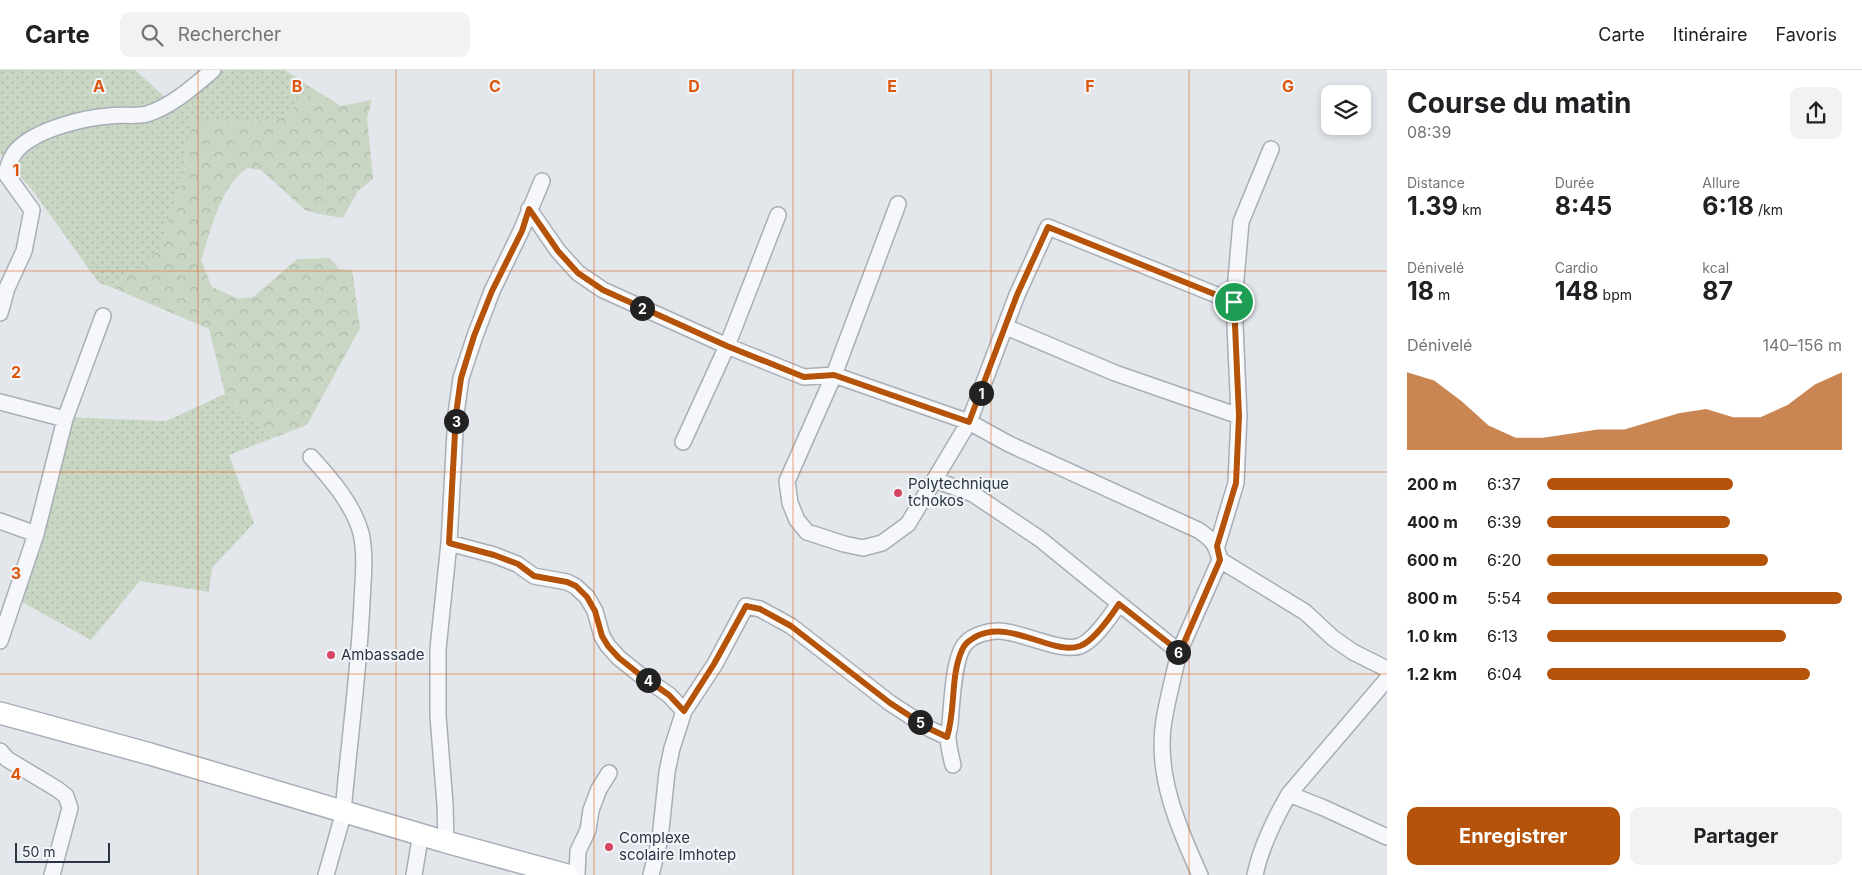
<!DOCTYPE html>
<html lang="fr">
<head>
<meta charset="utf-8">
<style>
  body { margin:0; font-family:Inter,sans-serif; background:#f2f2f2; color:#202124; height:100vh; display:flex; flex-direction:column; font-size:19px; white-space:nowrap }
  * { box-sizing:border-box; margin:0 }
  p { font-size:16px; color:#757577 }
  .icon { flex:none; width:28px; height:28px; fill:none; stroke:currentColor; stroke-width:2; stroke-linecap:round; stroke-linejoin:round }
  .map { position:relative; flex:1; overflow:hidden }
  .details { display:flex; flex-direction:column; background:#fff; width:475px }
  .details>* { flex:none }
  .controls { position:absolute; left:1321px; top:15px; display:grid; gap:10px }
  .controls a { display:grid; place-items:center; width:50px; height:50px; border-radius:10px; background:#fff; box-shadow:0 2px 8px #0003; font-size:25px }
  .scale { position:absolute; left:15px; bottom:12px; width:95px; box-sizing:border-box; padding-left:5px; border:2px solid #2a3545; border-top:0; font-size:14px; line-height:18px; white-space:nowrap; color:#2a3545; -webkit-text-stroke:4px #f3f6f9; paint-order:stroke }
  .pin { position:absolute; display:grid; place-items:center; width:42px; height:42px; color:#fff; margin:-21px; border:2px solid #fff; border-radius:50%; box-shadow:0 1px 5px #0007 }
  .km { position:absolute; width:25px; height:25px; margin:-12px; border-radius:50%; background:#222; color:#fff; font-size:14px; line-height:25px; text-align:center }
  .round { display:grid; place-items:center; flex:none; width:52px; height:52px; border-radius:10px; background:#f2f2f2 }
  .overview { display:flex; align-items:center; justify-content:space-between; height:85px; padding:0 20px }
  h1 { font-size:28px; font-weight:700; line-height:38px }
  .stats { display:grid; grid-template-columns:repeat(3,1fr); gap:8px; height:85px; padding:5px 20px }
  .stats div { display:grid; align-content:center }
  .stats b { font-size:25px; font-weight:700 }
  .stats small { font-size:14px; font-weight:400 }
  .stats p { font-size:14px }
  .chart { height:140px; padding:10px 20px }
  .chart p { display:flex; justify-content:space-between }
  .chart svg { width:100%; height:90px; margin-top:5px; fill:#b45309; opacity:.7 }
  .action { display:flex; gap:10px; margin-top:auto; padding:10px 20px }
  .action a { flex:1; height:58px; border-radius:10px; background:#b45309; color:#fff; font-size:20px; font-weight:700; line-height:58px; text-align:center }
  .action a+a { background:#f2f2f2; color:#202124 }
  ul { padding:0 20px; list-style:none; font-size:16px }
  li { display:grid; grid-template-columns:80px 60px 1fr; align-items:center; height:38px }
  li i { height:12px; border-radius:6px; background:#b45309 }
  header { display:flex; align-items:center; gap:30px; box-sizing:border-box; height:70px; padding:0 25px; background:#fff; border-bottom:1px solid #e0e0e0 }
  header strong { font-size:24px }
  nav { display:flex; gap:28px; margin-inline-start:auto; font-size:18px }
  .search { width:350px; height:45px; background:#f2f2f2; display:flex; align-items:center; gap:12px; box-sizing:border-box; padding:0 18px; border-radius:10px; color:#757577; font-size:19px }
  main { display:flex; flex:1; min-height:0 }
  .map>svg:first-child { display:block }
  .grass { fill:url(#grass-dots) }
  .forest { fill:url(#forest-crowns) }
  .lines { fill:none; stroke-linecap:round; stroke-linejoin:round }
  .street-casing { stroke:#a8aeb7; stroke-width:18 }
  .secondary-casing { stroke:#a8aeb7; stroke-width:24 }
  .street { stroke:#f6f7fa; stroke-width:15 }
  .secondary { stroke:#fff; stroke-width:21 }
  .route-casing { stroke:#fff; stroke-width:10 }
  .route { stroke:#b45309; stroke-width:6 }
  .grid { fill:none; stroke:#de570f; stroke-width:1; stroke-opacity:0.55 }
  .poi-dot { fill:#d54462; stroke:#f3f6f9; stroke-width:2 }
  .labels { text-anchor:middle; stroke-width:4; stroke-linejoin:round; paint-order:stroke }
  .poi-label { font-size:15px; fill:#2a3545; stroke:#f3f6f9; text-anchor:start }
  .grid-label { font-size:16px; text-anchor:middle; font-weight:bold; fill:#de570f; stroke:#f3f6f9; stroke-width:4; stroke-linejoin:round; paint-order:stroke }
</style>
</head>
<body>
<header>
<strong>Carte</strong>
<div class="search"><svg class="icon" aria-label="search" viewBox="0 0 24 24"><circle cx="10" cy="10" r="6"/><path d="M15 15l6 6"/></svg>Rechercher</div>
<nav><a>Carte</a><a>Itinéraire</a><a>Favoris</a></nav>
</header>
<main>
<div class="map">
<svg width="1387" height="805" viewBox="0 0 1387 805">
  <defs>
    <pattern id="grass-dots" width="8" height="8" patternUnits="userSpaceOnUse" patternTransform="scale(1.25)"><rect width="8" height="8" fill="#c9d6c4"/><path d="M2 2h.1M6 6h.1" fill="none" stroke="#adb8aa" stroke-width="1.8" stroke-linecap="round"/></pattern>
    <pattern id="forest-crowns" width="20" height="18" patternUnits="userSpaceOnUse" patternTransform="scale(1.25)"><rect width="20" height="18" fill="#c9d6c4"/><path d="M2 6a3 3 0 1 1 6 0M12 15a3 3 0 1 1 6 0" fill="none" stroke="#adb8aa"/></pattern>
  </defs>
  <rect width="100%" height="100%" fill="#e3e7ec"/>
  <path class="grass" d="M0,0H135L165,27L208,0H285L315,20L285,45L272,51L191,52L182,115L170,142L162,175L144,196L115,212L111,217L99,213L33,121L0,84Z
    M225,324L240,342L273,368L229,385L254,453L212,498L209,522L140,511L91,570L11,526L50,384L62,347L166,351Z"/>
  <path class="forest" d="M315,20L341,36L372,30L367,48L373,109L358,121L343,148L319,144L305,140L261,100L247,98C219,119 212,158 201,190L212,217L239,229L253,227L297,189L330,188L339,199L352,200L360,258L307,355L273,368L240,342L225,324L209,259L111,217L115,212L144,196L162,175L170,142L182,115L191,52L272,51L285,45Z"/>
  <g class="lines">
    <defs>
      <path id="street" d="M898,134L834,305L787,411L790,433L797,450L807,462L844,474L863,478L882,473L908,454L969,352L1017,225L1048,157L1234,232
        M529,139L558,181L578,203L603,220L727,276L778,145
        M0,243L7,218L24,181L32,140L6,104C8,95 11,87 17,80C35,60 82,48 109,46C121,44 135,47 147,44C172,36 193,17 213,0
        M1006,257L1115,303L1239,346
        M0,332L65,349
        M683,372L727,276L804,307L834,305L969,352L1009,374L1198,460C1212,469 1216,474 1220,490
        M311,387C331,409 353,434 361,463C366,485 363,510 362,532C359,602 349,672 343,742
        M935,410L973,424L1040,469L1179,582C1174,605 1168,627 1164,650C1155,704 1178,757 1200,805
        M0,451L36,464
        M449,473L494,485L517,494L534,506L567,512L575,516L587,527L595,541L602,566L608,576L619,588L639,604L669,625L684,641
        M1217,476L1236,413L1239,346L1234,232L1241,152L1271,79
        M0,571L36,464L65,349L103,246
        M1179,582L1220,490L1305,542L1333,568L1353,582L1387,599
        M0,681L7,689L57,719L66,726L70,738L52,805
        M953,695C951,687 949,678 948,669C947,664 950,659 950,654C952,635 953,586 966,573C973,565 988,561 998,561C1021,561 1061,583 1080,576C1095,570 1110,546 1119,534
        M1289,724L1324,738L1387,767
        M446,772L445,734L438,646V579L449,473L456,344L461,308L475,266L492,221L521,161L542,111
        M326,805L341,752
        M414,805L419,775
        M577,805L578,781L588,760L591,740L599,719L609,703
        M651,805L660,769L667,702L672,678L684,641L715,594L746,536L760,539L791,556L890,633L930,659L947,667
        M1255,805C1261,776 1274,750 1289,724L1387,609"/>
      <path id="secondary" d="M0,643L150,684L446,772L567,805"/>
    </defs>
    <use href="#street" class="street-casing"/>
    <use href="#secondary" class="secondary-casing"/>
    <use href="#street" class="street"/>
    <use href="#secondary" class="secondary"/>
  </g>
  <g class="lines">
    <defs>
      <path id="route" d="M529,139L558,181L578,203L603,220L727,276L804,307L834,305L969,352L1017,225L1048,157L1234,232L1239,346L1236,413L1217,476L1220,490L1180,582L1119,534C1111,546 1094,571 1080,576C1052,586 1011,548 975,567C969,571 965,573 962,580C950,607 956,639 947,667L930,659L890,633L791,556L760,539L746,536L714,594L684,641L669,625L639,604L619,588L608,576L602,566L595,541L587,527L576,516L567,512L534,506L518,494L494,485L449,473L456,344L461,308L474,266L492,221L522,161Z"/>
    </defs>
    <use href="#route" class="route-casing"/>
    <use href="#route" class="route"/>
  </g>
  <path class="grid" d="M198,0V805M396,0V805M594,0V805M793,0V805M991,0V805M1189,0V805M0,201H1387M0,402H1387M0,604H1387"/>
  <g class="poi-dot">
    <circle cx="898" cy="423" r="5"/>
    <circle cx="331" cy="585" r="5"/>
    <circle cx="609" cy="777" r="5"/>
  </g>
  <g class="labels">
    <g class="poi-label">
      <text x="908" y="419">Polytechnique<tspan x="908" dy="17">tchokos</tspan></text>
      <text x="341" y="590">Ambassade</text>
      <text x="619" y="773">Complexe<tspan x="619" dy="17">scolaire Imhotep</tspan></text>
    </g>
  </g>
  <g class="grid-label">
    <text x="99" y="22">A</text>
    <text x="297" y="22">B</text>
    <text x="495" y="22">C</text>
    <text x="694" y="22">D</text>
    <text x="892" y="22">E</text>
    <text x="1090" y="22">F</text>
    <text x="1288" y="22">G</text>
    <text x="16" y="106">1</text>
    <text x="16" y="308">2</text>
    <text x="16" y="509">3</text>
    <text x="16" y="710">4</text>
  </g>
</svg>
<div class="controls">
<a><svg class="icon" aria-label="layers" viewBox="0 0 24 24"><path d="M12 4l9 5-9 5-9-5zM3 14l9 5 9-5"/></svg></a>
</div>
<div class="scale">50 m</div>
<div class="pin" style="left:1234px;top:232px;background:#1e9e55"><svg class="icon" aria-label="arrive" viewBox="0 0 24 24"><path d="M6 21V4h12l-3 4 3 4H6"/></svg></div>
<b class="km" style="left:981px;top:323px">1</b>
<b class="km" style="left:642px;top:238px">2</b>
<b class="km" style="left:456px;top:351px">3</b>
<b class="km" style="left:648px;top:610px">4</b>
<b class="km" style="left:920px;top:652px">5</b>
<b class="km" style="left:1178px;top:582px">6</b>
</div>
<section class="details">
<div class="overview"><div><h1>Course du matin</h1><p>08:39</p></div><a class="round"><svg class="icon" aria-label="share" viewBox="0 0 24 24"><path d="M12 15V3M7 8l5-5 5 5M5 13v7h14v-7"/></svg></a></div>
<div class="stats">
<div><p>Distance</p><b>1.39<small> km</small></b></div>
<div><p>Durée</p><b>8:45</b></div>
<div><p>Allure</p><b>6:18<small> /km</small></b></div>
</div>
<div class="stats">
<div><p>Dénivelé</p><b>18<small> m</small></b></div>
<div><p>Cardio</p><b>148<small> bpm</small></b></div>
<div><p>kcal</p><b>87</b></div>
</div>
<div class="chart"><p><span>Dénivelé</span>140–156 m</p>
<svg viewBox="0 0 160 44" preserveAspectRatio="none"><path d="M0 44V6L10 10L20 20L30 32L40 38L50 38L60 36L70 34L80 34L90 30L100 26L110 24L120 28L130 28L140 22L150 12L160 6V44z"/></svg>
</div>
<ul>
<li><b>200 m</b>6:37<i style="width:63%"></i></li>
<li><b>400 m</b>6:39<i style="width:62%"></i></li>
<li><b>600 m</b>6:20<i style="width:75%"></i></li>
<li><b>800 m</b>5:54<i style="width:100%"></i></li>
<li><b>1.0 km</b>6:13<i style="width:81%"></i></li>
<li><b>1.2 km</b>6:04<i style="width:89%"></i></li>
</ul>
<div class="action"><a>Enregistrer</a><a>Partager</a></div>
</section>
</main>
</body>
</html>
